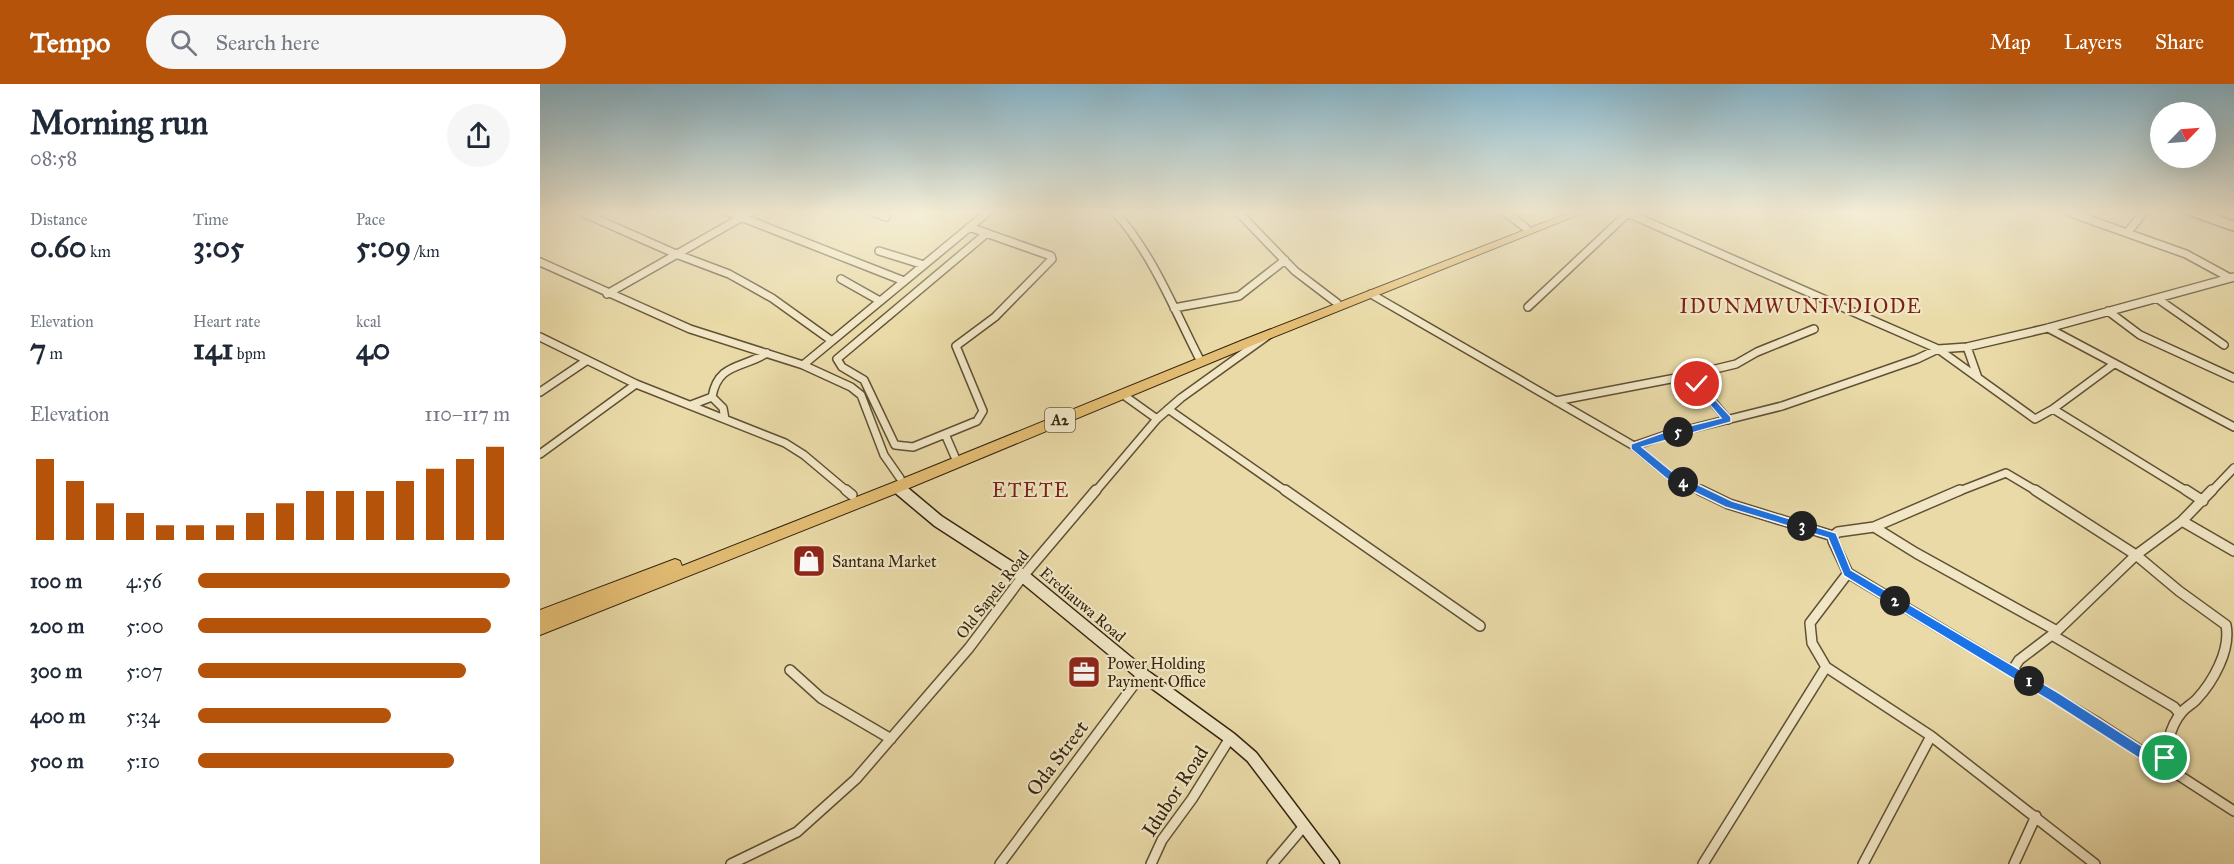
<!DOCTYPE html>
<html lang="en">
<head>
<meta charset="utf-8">
<style>
  body { margin:0; font-family:"IM FELL Great Primer",serif; background:#f6f6f7; color:#1f2937; height:100vh; display:flex; flex-direction:column; font-size:22px; white-space:nowrap }
  * { box-sizing:border-box; margin:0 }
  p { font-size:20px; color:#747a83 }
  .icon { flex:none; width:33px; height:33px; fill:none; stroke:currentColor; stroke-width:2; stroke-linecap:round; stroke-linejoin:round }
  .map { position:relative; flex:1; overflow:hidden }
  .sheet { display:flex; flex-direction:column; background:#fff; width:540px }
  .sheet>* { flex:none }
  .needle { width:39px; rotate:65deg }
  .buttons { position:absolute; left:1610px; top:18px; display:grid; gap:12px }
  .buttons a { display:grid; place-items:center; width:66px; height:66px; border-radius:50%; background:#fff; box-shadow:0 6px 24px #0002; font-size:30px }
  .pin { position:absolute; display:grid; place-items:center; width:51px; height:51px; color:#fff; margin:-26px; border:3px solid #fff; border-radius:50%; box-shadow:0 2px 6px #0007 }
  .km { position:absolute; width:30px; height:30px; margin:-15px; border-radius:50%; background:#222; color:#fff; font-size:16px; line-height:30px; text-align:center }
  .round { display:grid; place-items:center; flex:none; width:63px; height:63px; border-radius:32px; background:#f6f6f7 }
  .head { display:flex; align-items:center; justify-content:space-between; height:102px; padding:0 30px }
  h1 { font-size:33px; font-weight:700; line-height:45px }
  .metrics { display:grid; grid-template-columns:repeat(3,1fr); gap:9px; height:102px; padding:6px 30px }
  .metrics div { display:grid; align-content:center }
  .metrics b { font-size:30px; font-weight:700 }
  .metrics small { font-size:16px; font-weight:400 }
  .metrics p { font-size:16px }
  .chart { height:168px; padding:12px 30px }
  .chart p { display:flex; justify-content:space-between }
  .chart svg { width:100%; height:108px; margin-top:6px; stroke:#b45309; stroke-width:6 }
  ul { padding:0 30px; list-style:none; font-size:20px }
  li { display:grid; grid-template-columns:96px 72px 1fr; align-items:center; height:45px }
  li i { height:15px; border-radius:8px; background:#b45309 }
  header { display:flex; align-items:center; gap:36px; box-sizing:border-box; height:84px; padding:0 30px; background:#b45309; color:#fff }
  header strong { font-size:28px }
  nav { display:flex; gap:33px; margin-inline-start:auto; font-size:21px }
  .search { width:420px; height:54px; background:#f6f6f7; display:flex; align-items:center; gap:15px; box-sizing:border-box; padding:0 21px; border-radius:33px; color:#747a83; font-size:22px }
  main { display:flex; flex:1; min-height:0 }
  .map>svg:first-child { display:block }
  .lines { fill:none; stroke-linecap:round; stroke-linejoin:round }
  .street-far1-casing { stroke:#615134; stroke-width:10 }
  .street-casing { stroke:#615134; stroke-width:12 }
  .secondary-far1-casing { stroke:#34230e; stroke-width:12 }
  .secondary-casing { stroke:#34230e; stroke-width:15 }
  .highway-casing { stroke:#34230e; stroke-width:2 }
  .street-far1 { stroke:#f1e7c6; stroke-width:7 }
  .street { stroke:#f1e7c6; stroke-width:9 }
  .secondary-far1 { stroke:#f1e7c6; stroke-width:9 }
  .secondary { stroke:#f1e7c6; stroke-width:12 }
  .highway { fill:#e4bd74; fill-rule:evenodd }
  .route { fill:#1a73e8; stroke:#fff; stroke-width:1.5 }
  .labels { text-anchor:middle; stroke-width:4.5; stroke-linejoin:round; paint-order:stroke }
  .shield { fill:#f1e7c6; stroke:#6d5e45; stroke-width:1.5 }
  .shield-label { font-size:15px; font-weight:bold; fill:#34230e }
  .poi-label { font-size:16px; fill:#34230e; stroke:#f1e7c6; text-anchor:start }
  .street-label { font-size:16px; fill:#34230e; stroke:#f1e7c6 }
  .quarter-label { font-size:20px; letter-spacing:1.5px; fill:#7a1f14; stroke:#f1e7c6 }
  .near-street-label { font-size:20px; fill:#34230e; stroke:#f1e7c6 }
</style>
</head>
<body>
<header>
<strong>Tempo</strong>
<div class="search"><svg class="icon" aria-label="search" viewBox="0 0 24 24"><circle cx="10" cy="10" r="6"/><path d="M15 15l6 6"/></svg>Search here</div>
<nav><a>Map</a><a>Layers</a><a>Share</a></nav>
</header>
<main>
<section class="sheet">
<div class="head"><div><h1>Morning run</h1><p>08:58</p></div><a class="round"><svg class="icon" aria-label="share" viewBox="0 0 24 24"><path d="M12 15V3M7 8l5-5 5 5M5 13v7h14v-7"/></svg></a></div>
<div class="metrics">
<div><p>Distance</p><b>0.60<small> km</small></b></div>
<div><p>Time</p><b>3:05</b></div>
<div><p>Pace</p><b>5:09<small> /km</small></b></div>
</div>
<div class="metrics">
<div><p>Elevation</p><b>7<small> m</small></b></div>
<div><p>Heart rate</p><b>141<small> bpm</small></b></div>
<div><p>kcal</p><b>40</b></div>
</div>
<div class="chart"><p><span>Elevation</span>110–117 m</p>
<svg viewBox="0 0 160 44" preserveAspectRatio="none"><path d="M5 44V11M15 44V20M25 44V29M35 44V33M45 44V38M55 44V38M65 44V38M75 44V33M85 44V29M95 44V24M105 44V24M115 44V24M125 44V20M135 44V15M145 44V11M155 44V6"/></svg>
</div>
<ul>
<li><b>100 m</b>4:56<i style="width:100%"></i></li>
<li><b>200 m</b>5:00<i style="width:94%"></i></li>
<li><b>300 m</b>5:07<i style="width:86%"></i></li>
<li><b>400 m</b>5:34<i style="width:62%"></i></li>
<li><b>500 m</b>5:10<i style="width:82%"></i></li>
</ul>
</section>
<div class="map">
<svg width="1694" height="780" viewBox="0 0 1694 780">
  <rect width="100%" height="100%" fill="#e9daa7"/>
  <filter id="stains"><feTurbulence type="fractalNoise" baseFrequency=".00333" numOctaves="4"/><feColorMatrix values="0 0 0 0 .2 0 0 0 0 .09 0 0 0 0 .02 0 0 0 .5 -.17"/></filter>
  <radialGradient id="worn" r=".72"><stop offset=".6" stop-color="#630" stop-opacity="0"/><stop offset="1" stop-color="#630" stop-opacity=".3"/></radialGradient>
  <g class="lines">
    <defs>
      <path id="street-far1" d="M41,128L136,170L189,190L232,214L292,257
        M188,128L364,197
        M332,128L346,133
        M575,128C613,171 633,223 659,274
        M698,128L755,187L797,219
        M965,128L986,144
        M1085,128L1398,265L1495,335L1513,325L1574,280
        M1528,128L1646,170L1690,194
        M1587,149L1604,128
        M339,167L384,181
        M0,178L150,245L263,281L311,303L321,311L344,371L360,394
        M301,195L340,217
        M67,210L211,128
        M831,210L1094,362L1130,392L1163,408
        M1618,215L1684,261
        M988,223L1088,129
        M634,224L699,212L745,176
        M1568,227L1600,251L1694,294
        M1508,244L1694,343
        M0,253L96,300L245,359L264,371L308,408
        M1427,263L1438,294
        M263,281L448,128
        M1142,293L1196,280L1217,268L1274,245
        M0,308L46,277
        M582,310L617,335
        M1016,317L1141,293L1161,304L1188,336
        M151,321L172,313
        M628,325L747,408
        M1513,325L1648,408
        M185,335L183,324L172,313C178,279 201,285 227,269
        M405,350L373,363L355,361L324,296L302,283L297,275L447,149
        M1094,362L1126,351L1242,322L1377,275L1398,265L1427,263L1508,244L1694,193
        M0,370L96,300
        M415,373L405,350L437,337L443,327L416,262L455,233L512,175L511,172L429,143
        M555,408L617,335L641,314L730,250
        M1417,408L1466,389L1498,408
        M1671,408L1694,384"/>
      <path id="street" d="M306,406L312,411
        M745,406L940,542
        M1160,406L1189,420L1293,452
        M1420,406L1334,443L1298,448L1293,452V457L1308,489L1270,539L1272,559L1286,583L1391,652L1555,780
        M1495,406L1596,471L1639,507L1686,541C1691,566 1673,598 1656,616C1651,621 1646,623 1642,628C1629,643 1625,666 1627,685
        M1646,406L1663,417
        M1642,437L1694,467
        M1334,443L1376,469L1517,547
        M1308,489L1558,639L1694,727
        M1512,551L1634,623L1640,630
        M250,586L281,614L351,655
        M1472,587L1479,576L1517,547L1596,471L1642,437L1672,406
        M191,780L257,748L316,695L429,564L483,492L556,406
        M460,780L602,590
        M611,780L622,756L652,715L690,654
        M732,780L765,741
        M1163,780L1286,583
        M1323,780L1391,652
        M1474,780L1496,732"/>
      <path id="secondary-far1" d="M1654,128L1694,142
        M357,403L363,408"/>
      <path id="secondary" d="M361,406L398,437L483,492L602,590L690,654L712,673L793,780"/>
      <path id="highway" d="M1031,128H1045L711,262L362,407L0,551V526L135,475L140,477L142,482L352,399L703,256Z"/>
    </defs>
    <use href="#street-far1" class="street-far1-casing"/>
    <use href="#street" class="street-casing"/>
    <use href="#secondary-far1" class="secondary-far1-casing"/>
    <use href="#secondary" class="secondary-casing"/>
    <use href="#highway" class="highway-casing"/>
    <use href="#street-far1" class="street-far1"/>
    <use href="#street" class="street"/>
    <use href="#secondary-far1" class="secondary-far1"/>
    <use href="#secondary" class="secondary"/>
    <use href="#highway" class="highway"/>
  </g>
  <linearGradient id="sky" x2="0" y2="1"><stop stop-color="#87b7ce"/><stop offset="0.54" stop-color="#f5eed7"/><stop offset="1" stop-color="#f5eed7" stop-opacity="0"/></linearGradient>
  <rect width="1694" height="237" fill="url(#sky)"/>
  <path class="route" d="M1157,296L1191,333V338L1102,363L1134,389L1192,417L1296,449L1311,486L1519,609L1619,673L1625,668L1629,669L1633,685L1631,689H1622L1510,617L1304,492L1288,454L1185,423L1127,395L1091,365V360L1125,348L1181,334L1154,302V297Z"/>
  <defs>
    <symbol id="shop-square" viewBox="-11 -11 22 22"><rect x="-9" y="-9" width="18" height="18" rx="4" fill="#8f2418" stroke="#f1e7c6"/><path d="M-5-2.5h2.3a2.7 3.5 0 0 1 5.4 0H5L5.5 6h-11ZM-1.5-2.5h3a1.5 2.3 0 0 0-3 0Z" fill="#fff"/></symbol>
    <symbol id="office-square" viewBox="-11 -11 22 22"><rect x="-9" y="-9" width="18" height="18" rx="4" fill="#8f2418" stroke="#f1e7c6"/><path d="M-6-3h4V-5.5h4V-3h4V5H-6ZM-1-4.5V-3h2v-1.5ZM-6 0V1H6V0Z" fill="#fff"/></symbol>
  </defs>
  <g fill-rule="evenodd">
    <use href="#shop-square" x="250" y="458" width="38" height="38"/>
    <use href="#office-square" x="525" y="569" width="38" height="38"/>
  </g>
  <g class="labels">
    <rect class="shield" x="505" y="324" width="30" height="24" rx="4.5"/>
    <g class="shield-label">
      <text x="520" y="341">A2</text>
    </g>
    <g class="poi-label">
      <text x="292" y="483">Santana Market</text>
      <text x="567" y="585">Power Holding<tspan x="567" dy="18">Payment Office</tspan></text>
    </g>
    <g class="street-label">
      <text transform="translate(452 510) rotate(-52)" y="6">Old Sapele Road</text>
      <text transform="translate(543 520) rotate(40)" y="6">Erediauwa Road</text>
    </g>
    <g class="quarter-label">
      <text x="1261" y="229">IDUNMWUNIVDIODE</text>
      <text x="491" y="413">ETETE</text>
    </g>
    <g class="near-street-label">
      <text transform="translate(517 674) rotate(-53)" y="7">Oda Street</text>
      <text transform="translate(635 707) rotate(-57)" y="7">Idubor Road</text>
    </g>
  </g>
  <rect width="100%" height="100%" filter="url(#stains)"/>
  <rect width="100%" height="100%" fill="url(#worn)"/>
</svg>
<div class="buttons">
<a><svg class="needle" viewBox="-14 -14 28 28"><path d="M0-13l5 13h-10z" fill="#e53935"/><path d="M0 13l5-13h-10z" fill="#747a83"/></svg></a>
</div>
<div class="pin" style="left:1625px;top:674px;background:#1e9e55"><svg class="icon" aria-label="arrive" viewBox="0 0 24 24"><path d="M6 21V4h12l-3 4 3 4H6"/></svg></div>
<div class="pin" style="left:1157px;top:300px;background:#d93025"><svg class="icon" aria-label="check" viewBox="0 0 24 24"><path d="M5 12l5 5 9-10"/></svg></div>
<b class="km" style="left:1489px;top:597px">1</b>
<b class="km" style="left:1355px;top:517px">2</b>
<b class="km" style="left:1262px;top:442px">3</b>
<b class="km" style="left:1143px;top:398px">4</b>
<b class="km" style="left:1138px;top:348px">5</b>
</div>
</main>
</body>
</html>
